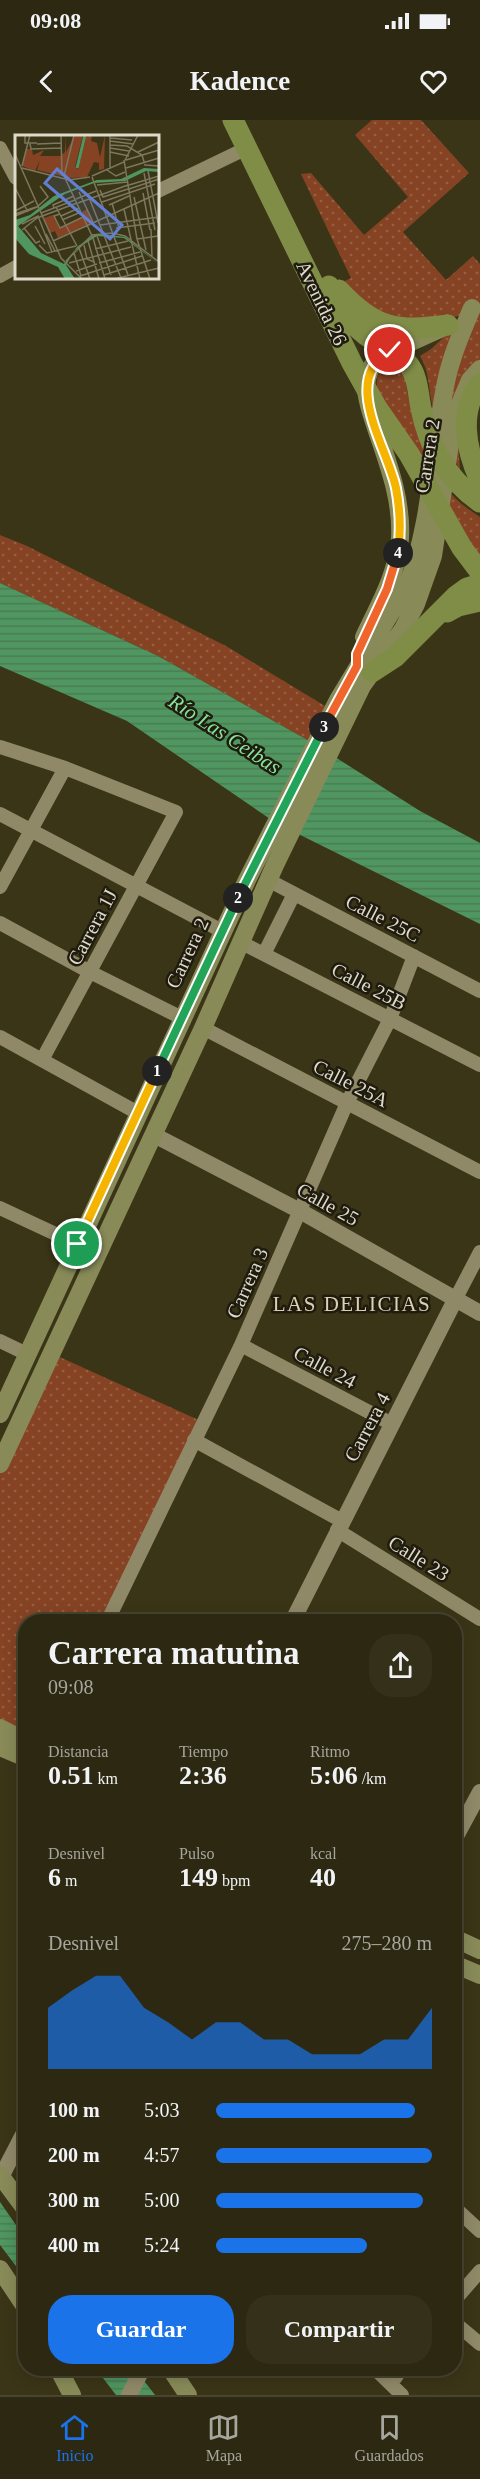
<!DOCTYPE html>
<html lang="es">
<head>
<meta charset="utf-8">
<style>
  body { margin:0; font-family:"Times New Roman",serif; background:#34301a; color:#f1f3f6; height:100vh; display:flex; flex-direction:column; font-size:22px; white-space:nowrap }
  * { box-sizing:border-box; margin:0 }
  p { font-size:20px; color:#a6a69f }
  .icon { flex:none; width:33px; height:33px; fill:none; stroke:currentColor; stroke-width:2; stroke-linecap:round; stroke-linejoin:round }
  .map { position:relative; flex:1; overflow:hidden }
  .drawer { position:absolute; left:18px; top:1494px; width:444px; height:762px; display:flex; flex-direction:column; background:#2c2811; border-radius:24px; box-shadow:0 3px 15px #0003,0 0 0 2px #484431 }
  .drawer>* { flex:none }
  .pin { position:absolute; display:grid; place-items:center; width:51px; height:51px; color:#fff; margin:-26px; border:3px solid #fff; border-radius:50%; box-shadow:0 2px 6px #0007 }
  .km { position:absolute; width:30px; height:30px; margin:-15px; border-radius:50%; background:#222; color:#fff; font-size:16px; line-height:30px; text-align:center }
  .round { display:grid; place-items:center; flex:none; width:63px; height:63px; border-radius:24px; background:#34301a }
  .summary { display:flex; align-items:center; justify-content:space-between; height:102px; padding:0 30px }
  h1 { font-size:33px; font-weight:600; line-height:45px }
  .stats { display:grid; grid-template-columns:repeat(3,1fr); gap:9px; height:102px; padding:6px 30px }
  .stats div { display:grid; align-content:center }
  .stats b { font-size:26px; font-weight:600 }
  .stats small { font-size:16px; font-weight:400 }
  .stats p { font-size:16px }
  .chart { height:168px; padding:12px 30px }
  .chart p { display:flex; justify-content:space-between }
  .chart svg { width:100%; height:108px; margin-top:6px; fill:#1a73e8; opacity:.7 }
  .primary-button { display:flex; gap:12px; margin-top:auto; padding:12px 30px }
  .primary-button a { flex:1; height:69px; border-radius:24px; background:#1a73e8; color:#fff; font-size:24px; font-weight:600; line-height:69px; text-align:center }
  .primary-button a+a { background:#34301a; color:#f1f3f6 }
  ul { padding:0 30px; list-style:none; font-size:20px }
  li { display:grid; grid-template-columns:96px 72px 1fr; align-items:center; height:45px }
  li i { height:15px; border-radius:8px; background:#1a73e8 }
  .status { display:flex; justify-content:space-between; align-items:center; height:42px; padding:0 30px; background:#2c2811; direction:ltr }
  .status svg { height:16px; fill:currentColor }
  header { display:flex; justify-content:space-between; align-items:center; height:78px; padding:0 30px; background:#2c2811; font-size:27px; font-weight:600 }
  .tabs { display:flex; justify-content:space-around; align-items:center; height:84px; border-top:2px solid #484431; background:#2c2811; font-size:16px; color:#a6a69f }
  .tabs a { display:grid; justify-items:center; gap:3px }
  .tabs .on { color:#1a73e8 }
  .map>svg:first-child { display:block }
  .green { fill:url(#green-dots) }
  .water { fill:url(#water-rules) }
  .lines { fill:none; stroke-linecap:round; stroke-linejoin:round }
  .minor { stroke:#908968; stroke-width:14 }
  .tertiary { stroke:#908968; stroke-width:16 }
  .secondary { stroke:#888b58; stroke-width:18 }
  .primary { stroke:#808d47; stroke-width:21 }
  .split-1-casing { stroke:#fff; stroke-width:12 }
  .split-2-casing { stroke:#fff; stroke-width:12 }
  .split-3-casing { stroke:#fff; stroke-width:12 }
  .split-4-casing { stroke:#fff; stroke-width:12 }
  .split-5-casing { stroke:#fff; stroke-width:12 }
  .split-1 { stroke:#f5b400; stroke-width:8 }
  .split-2 { stroke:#22a559; stroke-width:8 }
  .split-3 { stroke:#22a559; stroke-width:8 }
  .split-4 { stroke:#f0652b; stroke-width:8 }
  .split-5 { stroke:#f5b400; stroke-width:8 }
  .labels { text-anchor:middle; stroke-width:5; stroke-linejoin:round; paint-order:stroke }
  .street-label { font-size:20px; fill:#dedac9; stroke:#1f1c0f }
  .water-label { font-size:21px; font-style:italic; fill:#84e49a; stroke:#1f1c0f }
  .neighbourhood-label { font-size:21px; letter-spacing:1.5px; fill:#d9d1af; stroke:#1f1c0f }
  .inset-river { fill:none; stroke:#4f9660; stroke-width:3 }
  .inset-road { fill:none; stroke:#7c775e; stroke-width:1.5 }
  .view { fill:#617fd3; fill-opacity:0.15; stroke:#617fd3; stroke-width:3 }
  .inset-edge { fill:none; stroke:#dedac9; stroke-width:3 }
</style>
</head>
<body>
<div class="status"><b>09:08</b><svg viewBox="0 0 49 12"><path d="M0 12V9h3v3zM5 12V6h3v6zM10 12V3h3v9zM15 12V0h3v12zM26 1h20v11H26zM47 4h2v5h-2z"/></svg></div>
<header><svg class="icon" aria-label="back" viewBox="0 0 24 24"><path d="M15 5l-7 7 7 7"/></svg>Kadence<svg class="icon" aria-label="heart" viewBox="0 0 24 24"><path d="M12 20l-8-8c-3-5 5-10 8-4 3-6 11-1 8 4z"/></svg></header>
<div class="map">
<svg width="480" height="2275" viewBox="0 0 480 2275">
  <defs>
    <pattern id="green-dots" width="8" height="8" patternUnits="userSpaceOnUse" patternTransform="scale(1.5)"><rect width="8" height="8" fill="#854324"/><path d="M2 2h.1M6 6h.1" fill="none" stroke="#965e42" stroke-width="1.8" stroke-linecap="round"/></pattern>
    <pattern id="water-rules" width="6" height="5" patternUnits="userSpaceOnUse" patternTransform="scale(1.5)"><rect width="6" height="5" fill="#4f9660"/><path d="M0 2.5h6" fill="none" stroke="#4b7c55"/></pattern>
  </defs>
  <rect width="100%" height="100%" fill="#3b3517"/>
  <path class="green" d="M372,0H421L469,53L403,112L446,160L473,136L480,144V241L456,289L460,350C449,330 439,310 433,288C428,270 430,252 420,236L431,229L471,192L424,206L399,205L330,168L351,158L301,54L311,53L364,115L408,77L355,15Z
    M391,244L401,252L405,259C411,296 427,350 454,377C462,385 471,391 480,397V441L377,270C376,258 378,247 391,244Z
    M0,415L27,426L226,526L330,589L313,623L158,536L0,463Z
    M53,1234L203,1302L107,1501L26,1502L25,1621L0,1608V1344Z"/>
  <path class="water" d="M0,463L158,536L313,623L420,691L480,723V804L276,703L127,601L0,546Z
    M0,2082L25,2118V2158L0,2125Z
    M96,2249H135L155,2275H116Z"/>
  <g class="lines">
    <path class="minor" d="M0,28L16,58
      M158,71L247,28
      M0,156L16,147
      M0,627L65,648L176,692L42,940
      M0,694L222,811
      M268,760L480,871
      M0,767L65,648
      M0,803L90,852L182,898
      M240,822L480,945
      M264,834L294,774
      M203,908L480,1052
      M0,917L138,993
      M0,1088L77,1124
      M455,1180L480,1132
      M0,1221L29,1235
      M241,1225L392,1304
      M194,1320L342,1401
      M337,1410L480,1499
      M107,1502L241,1225L347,983L390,899L414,836
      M454,2087L480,2111
      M454,2181L480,2151
      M454,2202L480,2224
      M374,2248L402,2275
      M391,2264L402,2248"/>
    <path class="tertiary" d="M154,1015L300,1091L480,1193
      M292,1502L455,1180
      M454,1720L480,1672
      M0,2059L26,2009
      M129,2275L143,2248"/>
    <path class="secondary" d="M364,517C379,485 397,455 400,418C402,381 389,346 377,311C373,298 366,281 366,267C366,254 373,243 382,235L442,208
      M0,1294L247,760L338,580L407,466C432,404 432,332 445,267C450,239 461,214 472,188
      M0,1344L203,908L275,745L362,566L403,509L416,484L433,436L454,298L470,260L480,249
      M0,1608L26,1621
      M0,1627L26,1638
      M454,1818L480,1830
      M454,1844L480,1855
      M0,2055L26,2090
      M0,2149L26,2188
      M58,2248L72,2275
      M170,2248L188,2275"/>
    <path class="primary" d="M233,0L352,243L377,288L409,334L462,428L480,452
      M329,166C341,189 352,207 374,221C386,229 399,233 408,244C418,256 418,274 421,288C428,326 448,360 480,382
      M339,170C375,209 397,212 448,205
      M480,264C458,291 466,330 480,360
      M447,492L458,486L480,481
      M372,552L395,537L456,476L467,468L480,464"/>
  </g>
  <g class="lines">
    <defs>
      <path id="split-1" d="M77,1124L157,951"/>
      <path id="split-2" d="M157,951L238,778"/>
      <path id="split-3" d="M238,778L324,607"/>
      <path id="split-4" d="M324,607L357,546V534L387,469L398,433"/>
      <path id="split-5" d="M390,230C340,260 387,326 396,368C400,389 401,411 398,433"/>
    </defs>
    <use href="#split-1" class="split-1-casing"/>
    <use href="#split-2" class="split-2-casing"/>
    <use href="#split-3" class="split-3-casing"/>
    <use href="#split-4" class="split-4-casing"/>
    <use href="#split-5" class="split-5-casing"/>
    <use href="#split-1" class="split-1"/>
    <use href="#split-2" class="split-2"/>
    <use href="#split-3" class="split-3"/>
    <use href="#split-4" class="split-4"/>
    <use href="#split-5" class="split-5"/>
  </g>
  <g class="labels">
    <g class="street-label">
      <text transform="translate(322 183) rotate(64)" y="7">Avenida 26</text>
      <text transform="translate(427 336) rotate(-81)" y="7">Carrera 2</text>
      <text transform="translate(383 798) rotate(27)" y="7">Calle 25C</text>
      <text transform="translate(92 807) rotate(-62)" y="7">Carrera 1J</text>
      <text transform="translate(187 833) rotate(-65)" y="7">Carrera 2</text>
      <text transform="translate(369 866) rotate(27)" y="7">Calle 25B</text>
      <text transform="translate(351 963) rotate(27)" y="7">Calle 25A</text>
      <text transform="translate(328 1084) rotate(29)" y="7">Calle 25</text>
      <text transform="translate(247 1163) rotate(-66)" y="7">Carrera 3</text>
      <text transform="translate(325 1247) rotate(28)" y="7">Calle 24</text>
      <text transform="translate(367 1307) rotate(-62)" y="7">Carrera 4</text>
      <text transform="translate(419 1438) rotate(32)" y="7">Calle 23</text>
    </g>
    <g class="water-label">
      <text transform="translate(225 614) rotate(33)" y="7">Río Las Ceibas</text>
    </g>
    <g class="neighbourhood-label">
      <text x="352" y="1191">LAS DELICIAS</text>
    </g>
  </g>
  <g transform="translate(15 15)">
    <rect width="144" height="144" fill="#3b3517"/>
    <path d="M51,0V17L60,0H68L60,32L63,34L71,2L77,0L76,6L82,8L85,22L90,0L89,34L84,35V28L79,27L72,42L56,43L22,35L25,25L20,36L7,31L12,14H17L18,20L29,15L25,21H45L50,17ZM72,74L78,87L43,103L40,96L35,98L29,83L38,80L44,93L69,82L67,77Z" fill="#854324"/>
    <path d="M129,33L144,34V37L131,36L110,46L79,48L50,59L3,91L26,118L49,129L62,112L79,100L86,99L110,102L144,129L109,103L82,101L60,115L51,130L60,144H50L43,132L14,119L0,103V85L15,80L39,61L82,45L106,44Z" fill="#4f9660"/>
    <path class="inset-river" d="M62,33L70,0"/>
    <path class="inset-road" d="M10,0V8H22M46,0L47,41M59,0L49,41L78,103L90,144M95,3L117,5M95,6L118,9M15,9L16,14L46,13M22,9L46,8M95,10L112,11L127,20L130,30L144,31M95,13L114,16M95,17L114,21M123,17L144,7M0,19L46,123L67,144M109,25L122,104L135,144M111,25L144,15M7,31L15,0M7,33L54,45L75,42M111,33L144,23M95,34V0M92,35L101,41L110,37M133,36L143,88M129,38L140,95M77,41L109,27L123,0M77,42L113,140M82,50L112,47M114,50L144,41M0,53L13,77M114,54L144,44M85,55L88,62L113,54M64,57L78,87M128,58L135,95M73,60L106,143M119,62L131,115M61,64L81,56M87,67L140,49M63,68L113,50M97,68L104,93M94,70L114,61M41,72L62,111M39,73L38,70L59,61M109,74L125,144M0,76L19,66M26,78L60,65M0,79L21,72M45,79L39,81L45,93L68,82M0,81L22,72L33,62L25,51M46,81L64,73M47,85L66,77M7,89L23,81L37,117M85,90L144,82M20,91L30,109M9,93L21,108L25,106M101,93L140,88M136,94L137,122M7,95L22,83L62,68M31,99L40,116M82,101L96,140M122,104L143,101V95M38,106L144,58M73,106L84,144M24,110L32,118L61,111M69,110L72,124L79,127M64,113L75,144M80,114L113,106M59,118L66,141M51,126L77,100L97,98L110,101L144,127M143,126L144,106M54,128L116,112M84,128L125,117M61,136L82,129M89,140L136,125M65,141L127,121M99,144L144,133"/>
    <path class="view" d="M42,34L107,90L95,104L30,48Z"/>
    <rect width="144" height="144" class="inset-edge"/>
  </g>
</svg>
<div class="pin" style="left:77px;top:1124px;background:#1e9e55"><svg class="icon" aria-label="arrive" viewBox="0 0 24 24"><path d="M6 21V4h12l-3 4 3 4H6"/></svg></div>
<div class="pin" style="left:390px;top:230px;background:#d93025"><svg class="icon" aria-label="check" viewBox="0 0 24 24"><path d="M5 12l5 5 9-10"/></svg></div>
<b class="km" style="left:157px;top:951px">1</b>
<b class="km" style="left:238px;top:778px">2</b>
<b class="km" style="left:324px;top:607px">3</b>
<b class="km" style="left:398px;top:433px">4</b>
<section class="drawer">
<div class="summary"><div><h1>Carrera matutina</h1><p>09:08</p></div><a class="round"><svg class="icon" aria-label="share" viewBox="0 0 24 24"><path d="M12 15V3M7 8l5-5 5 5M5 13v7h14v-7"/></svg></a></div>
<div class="stats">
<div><p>Distancia</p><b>0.51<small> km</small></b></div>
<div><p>Tiempo</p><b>2:36</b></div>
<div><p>Ritmo</p><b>5:06<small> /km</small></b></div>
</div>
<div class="stats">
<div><p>Desnivel</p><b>6<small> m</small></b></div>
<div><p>Pulso</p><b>149<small> bpm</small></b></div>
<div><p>kcal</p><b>40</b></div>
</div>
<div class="chart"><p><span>Desnivel</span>275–280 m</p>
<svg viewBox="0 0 160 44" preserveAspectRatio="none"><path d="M0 44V19L10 12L20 6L30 6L40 19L50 25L60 32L70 25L80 25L90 32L100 32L110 38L120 38L130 38L140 32L150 32L160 19V44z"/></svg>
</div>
<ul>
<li><b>100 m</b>5:03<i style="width:92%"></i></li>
<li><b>200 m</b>4:57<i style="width:100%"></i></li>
<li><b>300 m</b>5:00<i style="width:96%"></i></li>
<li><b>400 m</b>5:24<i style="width:70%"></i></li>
</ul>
<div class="primary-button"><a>Guardar</a><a>Compartir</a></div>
</section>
</div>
<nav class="tabs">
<a class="on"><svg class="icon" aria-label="home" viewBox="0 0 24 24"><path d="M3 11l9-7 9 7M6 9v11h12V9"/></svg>Inicio</a>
<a><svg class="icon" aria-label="map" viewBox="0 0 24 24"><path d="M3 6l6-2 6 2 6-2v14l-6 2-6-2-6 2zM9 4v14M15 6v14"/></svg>Mapa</a>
<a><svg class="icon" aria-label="saved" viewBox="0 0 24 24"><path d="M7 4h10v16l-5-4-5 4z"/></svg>Guardados</a>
</nav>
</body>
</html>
